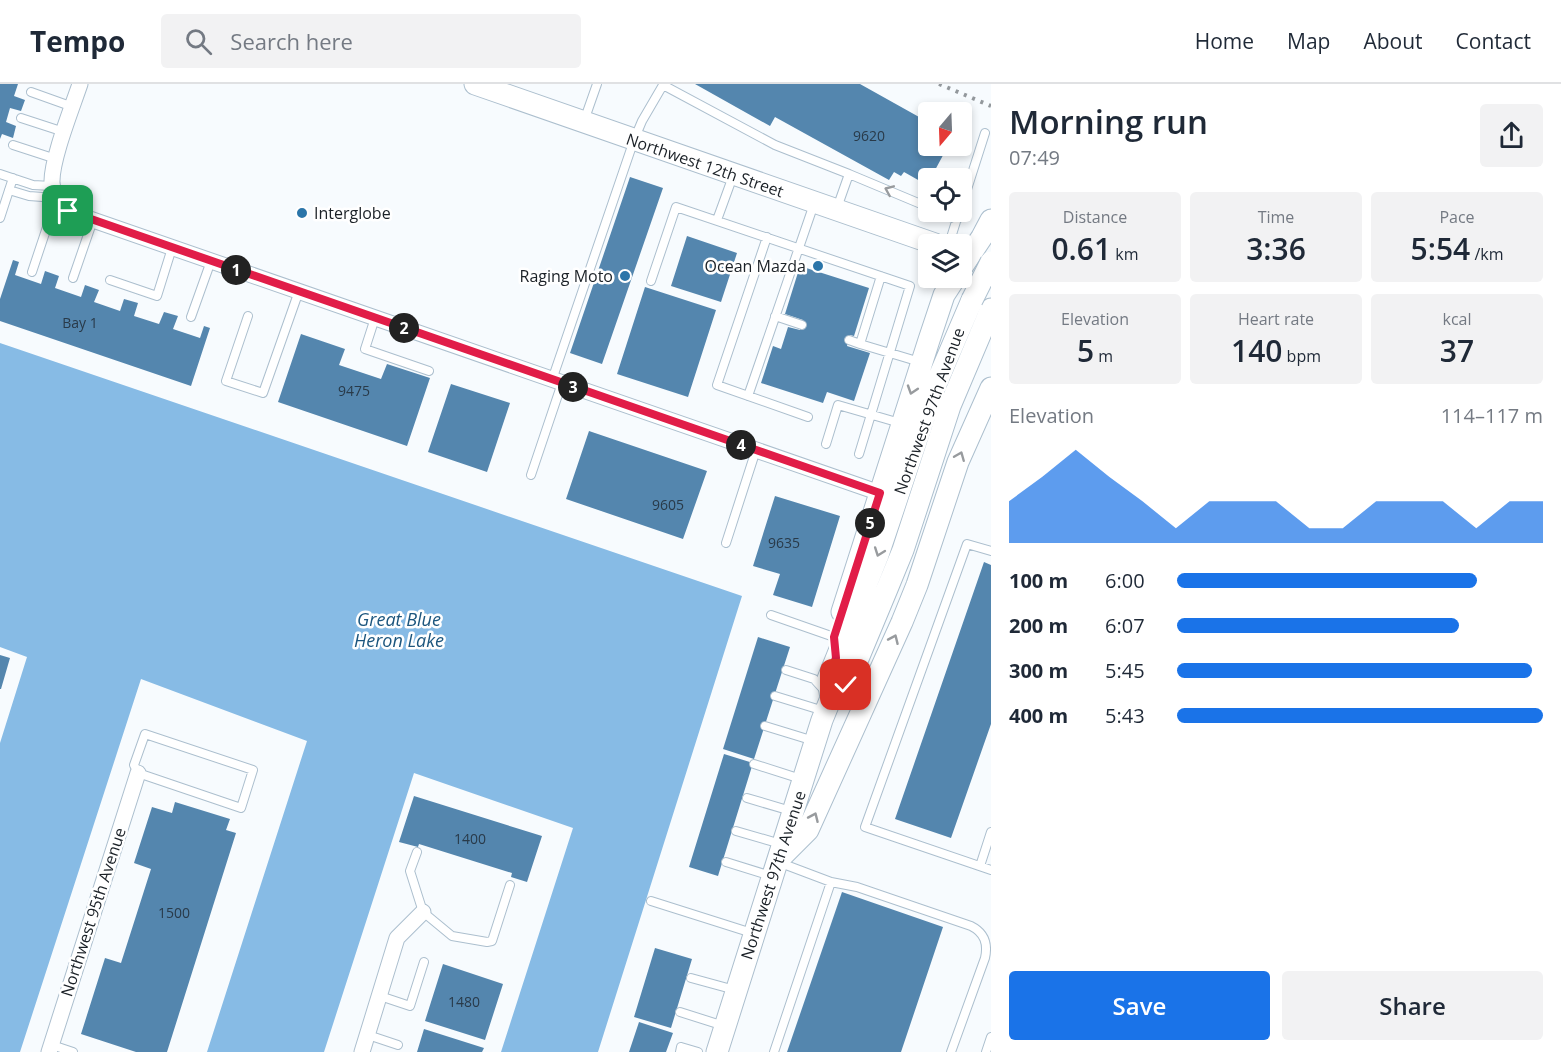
<!DOCTYPE html>
<html lang="en">
<head>
<meta charset="utf-8">
<style>
  body { margin:0; font-family:"Open Sans",sans-serif; background:#f2f2f3; color:#1f2937; height:100vh; display:flex; flex-direction:column; font-size:22px; white-space:nowrap }
  * { box-sizing:border-box; margin:0 }
  p { font-size:20px; color:#747a83 }
  .icon { flex:none; width:33px; height:33px; fill:none; stroke:currentColor; stroke-width:2; stroke-linecap:round; stroke-linejoin:round }
  .map { position:relative; flex:1; overflow:hidden }
  .panel { display:flex; flex-direction:column; background:#fff; width:570px }
  .panel>* { flex:none }
  .needle { width:39px; rotate:199deg }
  .tools { position:absolute; left:918px; top:18px; display:grid; gap:12px }
  .tools a { display:grid; place-items:center; width:54px; height:54px; border-radius:6px; background:#fff; box-shadow:0 3px 9px #0003; font-size:30px }
  .pin { position:absolute; display:grid; place-items:center; width:51px; height:51px; color:#fff; margin:-26px; border-radius:12px; box-shadow:0 3px 9px #0006 }
  .km { position:absolute; width:30px; height:30px; margin:-15px; border-radius:50%; background:#222; color:#fff; font-size:16px; line-height:30px; text-align:center }
  .round { display:grid; place-items:center; flex:none; width:63px; height:63px; border-radius:6px; background:#f2f2f3 }
  .headline { display:flex; align-items:center; justify-content:space-between; height:102px; padding:0 18px }
  h1 { font-size:33px; font-weight:600; line-height:45px }
  .figures { display:grid; grid-template-columns:repeat(3,1fr); gap:9px; height:102px; padding:6px 18px }
  .figures div { display:grid; align-content:center; border-radius:6px; background:#f2f2f3; text-align:center }
  .figures b { font-size:30px; font-weight:600 }
  .figures small { font-size:16px; font-weight:400 }
  .figures p { font-size:16px }
  .chart { height:168px; padding:12px 18px }
  .chart p { display:flex; justify-content:space-between }
  .chart svg { width:100%; height:108px; margin-top:6px; fill:#1a73e8; opacity:.7 }
  .primary-button { display:flex; gap:12px; margin-top:auto; padding:12px 18px }
  .primary-button a { flex:1; height:69px; border-radius:6px; background:#1a73e8; color:#fff; font-size:24px; font-weight:600; line-height:69px; text-align:center }
  .primary-button a+a { background:#f2f2f3; color:#1f2937 }
  ul { padding:0 18px; list-style:none; font-size:20px }
  li { display:grid; grid-template-columns:96px 72px 1fr; align-items:center; height:45px }
  li i { height:15px; border-radius:8px; background:#1a73e8 }
  header { display:flex; align-items:center; gap:36px; box-sizing:border-box; height:84px; padding:0 30px; background:#fff; border-bottom:2px solid #e0e1e3 }
  header strong { font-size:28px }
  nav { display:flex; gap:33px; margin-inline-start:auto; font-size:21px }
  .search { width:420px; height:54px; background:#f2f2f3; display:flex; align-items:center; gap:15px; box-sizing:border-box; padding:0 21px; border-radius:6px; color:#747a83; font-size:22px }
  main { display:flex; flex:1; min-height:0 }
  .map>svg:first-child { display:block }
  .water { fill:#87bbe5 }
  .building { fill:#5486ae }
  .lines { fill:none; stroke-linecap:round; stroke-linejoin:round }
  .lane-casing { stroke:#acbfce; stroke-width:10 }
  .street-casing { stroke:#acbfce; stroke-width:17 }
  .secondary-casing { stroke:#acbfce; stroke-width:23 }
  .lane { stroke:#fff; stroke-width:8 }
  .street { stroke:#fff; stroke-width:15 }
  .secondary { stroke:#fff; stroke-width:21 }
  .rail { stroke:#93989c; stroke-width:4; stroke-dasharray:3 6; stroke-linecap:butt }
  .secondary-bridge-casing { stroke:#acbfce; stroke-width:23; stroke-linecap:butt }
  .secondary-bridge { stroke:#fff; stroke-width:21 }
  .oneway { stroke:#989b9e }
  .route-casing { stroke:#fff; stroke-width:12 }
  .route { stroke:#e11d48; stroke-width:8 }
  .poi-dot { fill:#2b75a9; stroke:#fff; stroke-width:2 }
  .labels { text-anchor:middle; stroke-width:5; stroke-linejoin:round; paint-order:stroke }
  .number-label { font-size:14px; fill:#293a49 }
  .street-label { font-size:16px; fill:#1b2127; stroke:#fff }
  .poi-label { font-size:16px; fill:#1b2127; stroke:#fff; text-anchor:end }
  .water-label { font-size:18px; font-style:italic; fill:#1c567e; stroke:#fff }
</style>
</head>
<body>
<header>
<strong>Tempo</strong>
<div class="search"><svg class="icon" aria-label="search" viewBox="0 0 24 24"><circle cx="10" cy="10" r="6"/><path d="M15 15l6 6"/></svg>Search here</div>
<nav><a>Home</a><a>Map</a><a>About</a><a>Contact</a></nav>
</header>
<main>
<div class="map">
<svg width="991" height="968" viewBox="0 0 991 968">
  <rect width="100%" height="100%" fill="#f7fbfe"/>
  <path class="water" d="M0,259L742,512L598,968H501L573,744L414,689L324,968H207L307,657L141,595L20,968H0V659L27,573L0,563Z"/>
  <path class="building" d="M0,0H18L14,12L25,16L21,27L10,24L6,38L16,42L13,54L2,50L0,55Z
    M695,0H860L928,38V62H948L927,101L904,88L901,92L894,88L889,96L775,33L770,42Z
    M630,93L663,104L602,280L570,269Z
    M687,152L737,169L721,218L671,202Z
    M13,176L19,178L15,191L41,200L45,187L59,192L55,204L81,213L85,201L99,206L94,218L120,227L124,215L138,219L134,232L159,240L164,228L178,232L173,245L200,254L204,242L210,244L191,302L0,237V215Z
    M800,182L869,204L854,252L850,251L847,262L870,269L854,317L827,308L823,319L761,299L773,262L781,265L788,243L800,246L803,236L785,230Z
    M645,203L716,226L688,313L617,290Z
    M301,250L345,265L339,281L381,295L387,280L430,294L407,362L278,318Z
    M451,300L510,319L487,388L428,368Z
    M589,347L707,387L683,455L566,415Z
    M775,412L840,432L812,523L773,511L780,490L753,482Z
    M984,478L991,481V640L951,754L895,735Z
    M758,553L790,563L754,675L723,665Z
    M0,571L10,574L1,605H0Z
    M724,670L753,679L718,792L689,783Z
    M414,712L542,752L527,798L511,793L512,789L419,760L418,763L399,758Z
    M175,718L230,735L226,746L236,749L167,968H136L81,950L105,874L121,879L151,785L134,779L152,723L172,729Z
    M842,808L943,843L901,968H787Z
    M655,864L692,875L671,944L634,933Z
    M443,880L503,900L485,956L425,937Z
    M639,938L673,949L666,968H629Z
    M424,945L484,964L482,968H417Z"/>
  <g class="lines">
    <defs>
      <path id="lane" d="M31,8L73,23
        M21,34L64,48
        M584,37L597,0
        M13,61L56,75
        M0,90L33,101L52,102
        M849,90L928,123
        M9,106L29,112L56,114
        M962,121L985,49
        M939,128L957,136
        M0,134L13,94
        M717,136L733,92
        M767,153L717,301L808,333
        M949,160L959,128
        M32,188L48,140L60,121
        M881,192L860,260L920,278
        M73,194L93,136
        M110,196L157,212L172,164
        M651,197L676,123L910,202L859,370
        M248,232L226,297L263,309L299,207
        M775,232L802,241
        M191,233L211,177
        M375,234L365,265L429,287
        M849,256L860,260
        M552,296L634,56L642,37L663,1L775,61L849,90L837,124
        M748,312L814,120
        M826,360L838,321L900,339
        M531,391L562,299
        M726,459L756,366
        M991,467L967,460L865,743L991,786
        M771,531L834,553
        M786,586L814,595L824,606
        M775,612L824,627
        M765,642L814,657
        M145,650L253,686L241,724L138,689L134,681Z
        M754,680L801,695
        M747,714L791,727
        M736,747L781,760
        M417,768L410,787L423,828L452,852L487,858L492,857L510,801
        M726,778L771,792
        M778,778L831,798L857,803L971,842C985,849 988,860 985,874L951,968
        M980,782L991,748
        M651,817L752,849
        M691,894L735,906
        M380,912L410,922L424,878
        M680,928L724,942
        M368,951L398,961
        M52,961L73,968
        M680,968L681,963L698,968
        M774,968L831,798
        M986,968L991,953"/>
      <path id="street" d="M80,0C72,24 51,76 52,99C53,111 58,120 67,127L880,409
        M49,968L138,689
        M362,968L397,854L423,828"/>
      <path id="secondary" d="M475,0L935,160
        M962,183L982,153L991,136
        M842,528L929,256L944,211L955,194
        M831,614L828,595L878,471L933,307L972,216
        M779,775L808,746L902,538L917,501L958,378L991,304
        M717,968L822,636L831,614L847,601L887,505L903,466L950,322L991,225"/>
    </defs>
    <use href="#lane" class="lane-casing"/>
    <use href="#street" class="street-casing"/>
    <use href="#secondary" class="secondary-casing"/>
    <use href="#lane" class="lane"/>
    <use href="#street" class="street"/>
    <use href="#secondary" class="secondary"/>
    <path class="rail" d="M939,0L991,22"/>
    <defs>
      <path id="secondary-bridge" d="M972,216L991,178"/>
    </defs>
    <use href="#secondary-bridge" class="secondary-bridge-casing"/>
    <use href="#secondary-bridge" class="secondary-bridge"/>
  </g>
  <defs><path id="oneway-chevron" d="M-2-3.5L2.5 0L-2 3.5" fill="none" stroke-width="1.6" stroke-linecap="round" stroke-linejoin="round" transform="scale(1.5)"/></defs>
  <g class="oneway">
    <use href="#oneway-chevron" transform="translate(889 106) rotate(-157)"/>
    <use href="#oneway-chevron" transform="translate(912 306) rotate(108)"/>
    <use href="#oneway-chevron" transform="translate(960 372) rotate(-68)"/>
    <use href="#oneway-chevron" transform="translate(879 468) rotate(110)"/>
    <use href="#oneway-chevron" transform="translate(894 555) rotate(-66)"/>
    <use href="#oneway-chevron" transform="translate(814 733) rotate(-66)"/>
  </g>
  <g class="lines">
    <defs>
      <path id="route" d="M68,127L880,409L834,553L836,574L828,595L831,614L846,601"/>
    </defs>
    <use href="#route" class="route-casing"/>
    <use href="#route" class="route"/>
  </g>
  <g class="poi-dot">
    <circle cx="302" cy="129" r="6"/>
    <circle cx="818" cy="182" r="6"/>
    <circle cx="625" cy="192" r="6"/>
  </g>
  <g class="labels">
    <g class="number-label">
      <text x="869" y="57">9620</text>
      <text x="80" y="244">Bay 1</text>
      <text x="354" y="312">9475</text>
      <text x="668" y="426">9605</text>
      <text x="784" y="464">9635</text>
      <text x="470" y="760">1400</text>
      <text x="174" y="834">1500</text>
      <text x="464" y="923">1480</text>
    </g>
    <g class="street-label">
      <text transform="translate(705 81) rotate(19)" y="6">Northwest 12th Street</text>
      <text transform="translate(929 327) rotate(-70)" y="6">Northwest 97th Avenue</text>
      <text transform="translate(773 791) rotate(-72)" y="6">Northwest 97th Avenue</text>
      <text transform="translate(93 828) rotate(-72)" y="6">Northwest 95th Avenue</text>
    </g>
    <g class="poi-label">
      <text x="314" y="135" text-anchor="start">Interglobe</text>
      <text x="806" y="188">Ocean Mazda</text>
      <text x="613" y="198">Raging Moto</text>
    </g>
    <g class="water-label">
      <text x="399" y="542">Great Blue<tspan x="399" dy="21">Heron Lake</tspan></text>
    </g>
  </g>
</svg>
<div class="tools">
<a><svg class="needle" viewBox="-14 -14 28 28"><path d="M0-13l5 13h-10z" fill="#e53935"/><path d="M0 13l5-13h-10z" fill="#747a83"/></svg></a>
<a><svg class="icon" aria-label="locate" viewBox="0 0 24 24"><circle cx="12" cy="12" r="6"/><path d="M12 2v4M12 18v4M2 12h4M18 12h4"/></svg></a>
<a><svg class="icon" aria-label="layers" viewBox="0 0 24 24"><path d="M12 4l9 5-9 5-9-5zM3 14l9 5 9-5"/></svg></a>
</div>
<div class="pin" style="left:68px;top:127px;background:#1e9e55"><svg class="icon" aria-label="arrive" viewBox="0 0 24 24"><path d="M6 21V4h12l-3 4 3 4H6"/></svg></div>
<div class="pin" style="left:846px;top:601px;background:#d93025"><svg class="icon" aria-label="check" viewBox="0 0 24 24"><path d="M5 12l5 5 9-10"/></svg></div>
<b class="km" style="left:236px;top:186px">1</b>
<b class="km" style="left:404px;top:244px">2</b>
<b class="km" style="left:573px;top:303px">3</b>
<b class="km" style="left:741px;top:361px">4</b>
<b class="km" style="left:870px;top:439px">5</b>
</div>
<section class="panel">
<div class="headline"><div><h1>Morning run</h1><p>07:49</p></div><a class="round"><svg class="icon" aria-label="share" viewBox="0 0 24 24"><path d="M12 15V3M7 8l5-5 5 5M5 13v7h14v-7"/></svg></a></div>
<div class="figures">
<div><p>Distance</p><b>0.61<small> km</small></b></div>
<div><p>Time</p><b>3:36</b></div>
<div><p>Pace</p><b>5:54<small> /km</small></b></div>
</div>
<div class="figures">
<div><p>Elevation</p><b>5<small> m</small></b></div>
<div><p>Heart rate</p><b>140<small> bpm</small></b></div>
<div><p>kcal</p><b>37</b></div>
</div>
<div class="chart"><p><span>Elevation</span>114–117 m</p>
<svg viewBox="0 0 160 44" preserveAspectRatio="none"><path d="M0 44V27L10 17L20 6L30 17L40 27L50 38L60 27L70 27L80 27L90 38L100 38L110 27L120 27L130 27L140 38L150 27L160 27V44z"/></svg>
</div>
<ul>
<li><b>100 m</b>6:00<i style="width:82%"></i></li>
<li><b>200 m</b>6:07<i style="width:77%"></i></li>
<li><b>300 m</b>5:45<i style="width:97%"></i></li>
<li><b>400 m</b>5:43<i style="width:100%"></i></li>
</ul>
<div class="primary-button"><a>Save</a><a>Share</a></div>
</section>
</main>
</body>
</html>
